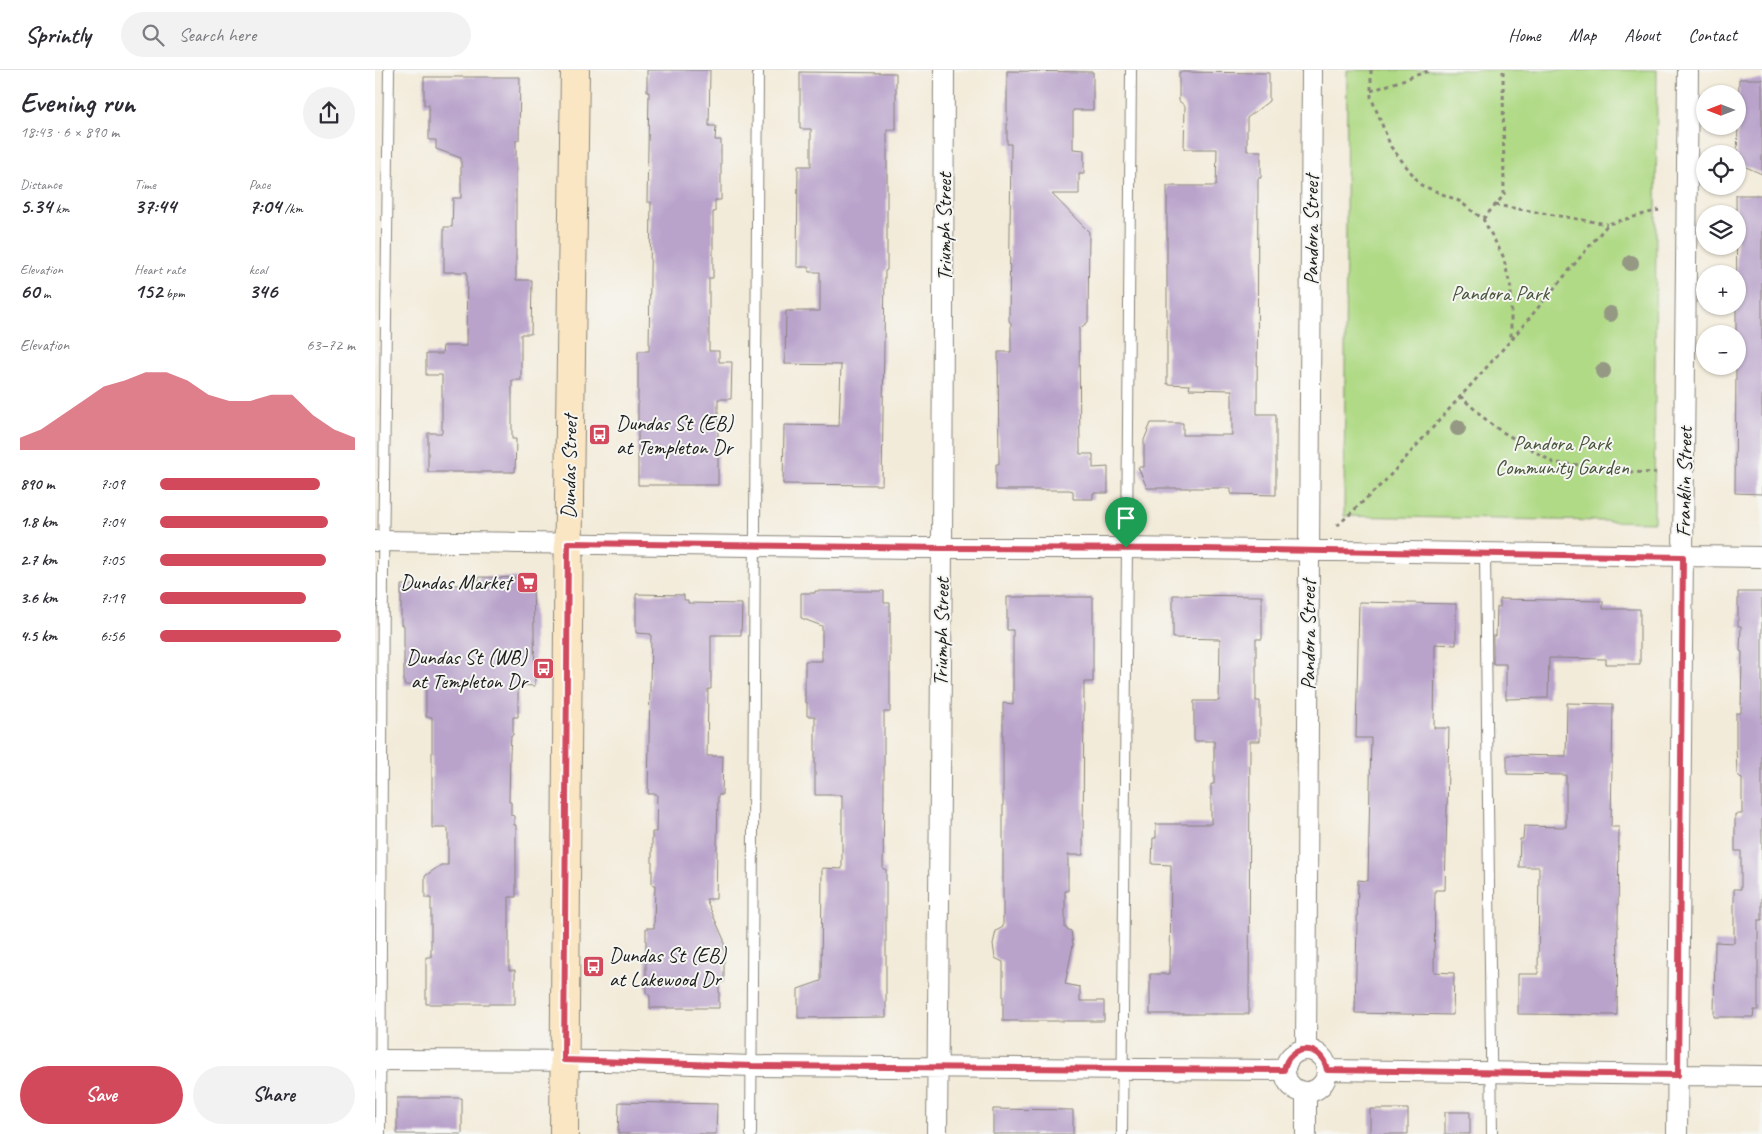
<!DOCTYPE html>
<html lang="en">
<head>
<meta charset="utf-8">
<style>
  body { margin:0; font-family:Caveat,sans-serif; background:#f2f2f3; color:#2b2b33; height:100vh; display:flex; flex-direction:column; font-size:19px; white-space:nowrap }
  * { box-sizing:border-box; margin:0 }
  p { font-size:16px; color:#7c7c81 }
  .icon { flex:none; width:28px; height:28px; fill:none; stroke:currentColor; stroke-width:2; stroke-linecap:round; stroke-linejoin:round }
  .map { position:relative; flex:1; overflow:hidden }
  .panel { display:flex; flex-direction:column; background:#fff; width:375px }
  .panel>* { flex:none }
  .needle { width:32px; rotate:270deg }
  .fabs { position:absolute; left:1321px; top:15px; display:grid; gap:10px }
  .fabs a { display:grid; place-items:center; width:50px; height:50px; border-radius:50%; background:#fff; box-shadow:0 1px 4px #0004; font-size:25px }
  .pin { position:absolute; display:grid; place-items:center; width:42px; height:42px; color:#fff; margin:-51px -21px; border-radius:50% 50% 50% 0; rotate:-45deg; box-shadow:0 0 5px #0007 }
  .pin .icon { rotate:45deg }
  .round { display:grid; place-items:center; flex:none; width:52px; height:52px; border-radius:26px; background:#f2f2f3 }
  .overview { display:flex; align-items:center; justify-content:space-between; height:85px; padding:0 20px }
  h1 { font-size:28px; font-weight:700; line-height:38px }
  .stats { display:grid; grid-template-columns:repeat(3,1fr); gap:8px; height:85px; padding:5px 20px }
  .stats div { display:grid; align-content:center }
  .stats b { font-size:21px; font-weight:700 }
  .stats small { font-size:14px; font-weight:400 }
  .stats p { font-size:14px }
  .chart { height:140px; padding:10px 20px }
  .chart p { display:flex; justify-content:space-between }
  .chart svg { width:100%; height:90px; margin-top:5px; fill:#d1495b; opacity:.7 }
  .primary-button { display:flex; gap:10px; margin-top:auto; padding:10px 20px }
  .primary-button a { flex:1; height:58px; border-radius:30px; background:#d1495b; color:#fff; font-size:20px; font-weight:700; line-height:58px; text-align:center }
  .primary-button a+a { background:#f2f2f3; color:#2b2b33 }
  ul { padding:0 20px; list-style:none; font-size:16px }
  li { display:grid; grid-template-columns:80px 60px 1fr; align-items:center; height:38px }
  li i { height:12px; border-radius:6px; background:#d1495b }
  header { display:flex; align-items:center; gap:30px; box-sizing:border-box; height:70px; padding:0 25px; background:#fff; border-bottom:1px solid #e1e1e2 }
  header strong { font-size:24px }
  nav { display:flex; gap:28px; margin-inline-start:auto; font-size:18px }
  .search { width:350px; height:45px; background:#f2f2f3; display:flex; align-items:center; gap:12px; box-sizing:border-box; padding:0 18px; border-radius:28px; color:#7c7c81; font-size:19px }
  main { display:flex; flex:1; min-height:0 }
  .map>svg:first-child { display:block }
  .green { fill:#b0da86; stroke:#667b51 }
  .building { fill:#b9a3cb }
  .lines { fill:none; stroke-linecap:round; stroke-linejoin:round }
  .lane-casing { stroke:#88847a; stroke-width:12 }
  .street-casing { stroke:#88847a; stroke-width:22 }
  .secondary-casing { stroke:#88847a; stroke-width:30 }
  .path { stroke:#88847a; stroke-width:3; stroke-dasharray:4 4; stroke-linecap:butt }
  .lane { stroke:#fff; stroke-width:10 }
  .street { stroke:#fff; stroke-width:20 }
  .secondary { stroke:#fbe6c4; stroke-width:28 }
  .tree { fill:#959883 }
  .route-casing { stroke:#fff; stroke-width:10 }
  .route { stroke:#d1495b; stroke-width:6 }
  .labels { text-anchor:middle; stroke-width:4; stroke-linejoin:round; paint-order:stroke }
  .street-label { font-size:21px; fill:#1c1c1c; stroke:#f6f6f2 }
  .park-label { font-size:21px; fill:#48553c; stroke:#f6f6f2 }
  .poi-label { font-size:21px; fill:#1c1c1c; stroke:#f6f6f2; text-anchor:start }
</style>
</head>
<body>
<header>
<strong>Sprintly</strong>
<div class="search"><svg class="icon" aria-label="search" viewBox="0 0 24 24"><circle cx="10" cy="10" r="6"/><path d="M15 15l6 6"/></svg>Search here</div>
<nav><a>Home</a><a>Map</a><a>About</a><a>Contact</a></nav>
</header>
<main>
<section class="panel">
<div class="overview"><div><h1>Evening run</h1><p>18:43 · 6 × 890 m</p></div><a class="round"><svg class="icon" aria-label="share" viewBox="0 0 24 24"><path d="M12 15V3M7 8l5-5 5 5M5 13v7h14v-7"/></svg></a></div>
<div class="stats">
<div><p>Distance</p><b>5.34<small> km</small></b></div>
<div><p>Time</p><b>37:44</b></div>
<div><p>Pace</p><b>7:04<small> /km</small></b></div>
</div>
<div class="stats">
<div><p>Elevation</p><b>60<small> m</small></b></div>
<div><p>Heart rate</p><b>152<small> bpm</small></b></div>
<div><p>kcal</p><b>346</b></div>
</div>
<div class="chart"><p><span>Elevation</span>63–72 m</p>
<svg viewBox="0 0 160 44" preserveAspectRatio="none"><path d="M0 44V38L10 34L20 27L30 20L40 13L50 10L60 6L70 6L80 10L90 17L100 20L110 20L120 17L130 17L140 27L150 34L160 38V44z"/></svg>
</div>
<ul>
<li><b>890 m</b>7:09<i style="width:82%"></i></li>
<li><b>1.8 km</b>7:04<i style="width:86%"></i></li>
<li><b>2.7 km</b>7:05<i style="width:85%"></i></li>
<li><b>3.6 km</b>7:19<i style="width:75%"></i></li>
<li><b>4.5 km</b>6:56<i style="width:93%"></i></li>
</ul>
<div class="primary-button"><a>Save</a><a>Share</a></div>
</section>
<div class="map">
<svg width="1387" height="1064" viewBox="0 0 1387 1064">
  <rect width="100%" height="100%" fill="#f6f6f2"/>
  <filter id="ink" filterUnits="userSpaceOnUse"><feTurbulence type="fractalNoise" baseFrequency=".02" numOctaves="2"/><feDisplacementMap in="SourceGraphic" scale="10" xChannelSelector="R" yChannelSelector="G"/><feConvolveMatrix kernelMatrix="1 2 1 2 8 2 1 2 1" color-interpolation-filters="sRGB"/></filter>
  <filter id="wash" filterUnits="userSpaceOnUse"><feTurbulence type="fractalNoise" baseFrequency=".0096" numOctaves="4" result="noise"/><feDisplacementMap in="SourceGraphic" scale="20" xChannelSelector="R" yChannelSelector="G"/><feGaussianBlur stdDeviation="1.12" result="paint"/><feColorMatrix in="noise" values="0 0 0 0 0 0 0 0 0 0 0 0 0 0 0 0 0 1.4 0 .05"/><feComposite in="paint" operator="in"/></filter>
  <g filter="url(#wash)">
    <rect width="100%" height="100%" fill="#f3ebd9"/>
    <path class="green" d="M972,0H1282L1279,452L969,446Z"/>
    <g id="blocks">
      <path class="building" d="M272,0H335L334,56H341L340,70H346V130H340V142H338V208H334V281H344V292H357L356,329H343V415H263V281H274L276,132H272L274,22H272Z
        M632,1L718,2V40H698V79L709,80V104H704V124H677L714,162L713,252L704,259L705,384H718V398L733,397V423H718V429H698V421L694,420H621V394H624L623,282H636V253L634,251L636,74H632Z
        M425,2L521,3V60H512V200L510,201L507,415L408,414L409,355L464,356L466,295L410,294L411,241H445V202H434V197H422L423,96H436V59H425Z
        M804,2L894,3V31L872,48V81H886V108H883L882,344H901V425L856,424V418H772L763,397H769V370L776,353H808V365H857V320L814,319L815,315L792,314V116H841L842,79H809L810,36L804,31Z
        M49,7H145L144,70H141V210H157L156,264H146V310H137V369H141L140,402H53V363H67V305H51V284H67L68,276H91L92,202H69V157H77L78,128H86V88L61,79V70H54V35H49Z
        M1364,9H1387V104L1362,93Z
        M1361,125H1387V424L1360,423L1361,296H1362V264H1361V236H1362Z
        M104,507L158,508L160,616L143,615V647H138V665H136L135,683L134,732H136V745L139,746V755H141V827H134V900H140V934H51V887H56V828H50V806L66,795H73V758H57V647H51V615H29V555H26V515H104Z
        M440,521H509V533H515V642H509V720L508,799H511V947L423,948V919L446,911L447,798L467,799V725H440V646H432V632H430V591H447V556L426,548V523H440Z
        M1363,522H1387V850H1383V940H1379L1378,947H1339L1340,872L1359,873V819H1366V781H1360V744H1367V709L1362,704L1361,677V643H1366L1367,582L1365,581L1366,556H1363Z
        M261,524L309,525V530H313V533L367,534L366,565H336V619H333L332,686H348L347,725H343L341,829H331L349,870V912H344V938H275V926L271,922V858H279L280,815H277V762H281L282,724H273L276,564L261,563Z
        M798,525L887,526V569H881V631H885V671H875L874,944H775V904H795L796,795L777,794L778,768H781V754H836V714H839V671H819V631H844L845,569L798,568Z
        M632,527H718V612H709L708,785H693V821H690V858L696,861L698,875L690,914L705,917V931H729V951H628V892L620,888L618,874L621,861L628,857V633L638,634V560H632Z
        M1125,529L1228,531V539H1265V594H1231V589L1174,588L1173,628L1131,629V594H1118V566H1121L1122,537H1125Z
        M984,532L1081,534V575L1060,574L1059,658H1074L1070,820H1060L1059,902L1079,903L1078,945L980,943L983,810L993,811L996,668H981Z
        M1192,633L1238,634L1236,757H1244L1242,945L1143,944V904H1163L1164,797H1144L1145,769H1148L1149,756L1191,757V705L1132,704V685L1191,686Z
        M22,1028H87V1064H22Z
        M244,1032L342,1034L341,1064H243Z
        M618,1039L698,1040V1064H618Z
        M995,1039H1033V1064H995Z
        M1070,1042H1095V1064H1070Z"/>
    </g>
  </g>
  <g filter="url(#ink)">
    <use href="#blocks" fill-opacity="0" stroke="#88847a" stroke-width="1"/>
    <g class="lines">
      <defs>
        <path id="lane" d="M1110,484L1117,1064
          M5,1064L8,500L14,0
          M376,1064L383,0
          M747,1064L756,0"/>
        <path id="street" d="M0,471L539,478H751L1387,487
          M910 1001a21 21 0 1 1 42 0a21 21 0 1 1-42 0Z
          M931,980L937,0
          M0,990L231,991L377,996L909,1000
          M952,1000L1387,1006
          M931,1023V1064
          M562,1064L567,478L569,0
          M1302,1064L1313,0"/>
        <path id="secondary" d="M189,1064L194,428L200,0"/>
      </defs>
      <use href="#lane" class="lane-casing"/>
      <use href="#street" class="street-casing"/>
      <use href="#secondary" class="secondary-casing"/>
      <path class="path" d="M996,0V27L1016,77L1046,115L1084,131L1108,149L1128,186L1136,219V269
        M996,21L1056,0
        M1120,135L1232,154
        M1108,149L1129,125L1128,0
        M1085,326L1118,356L1179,393L1207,395L1229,401L1281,403
        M962,456L1010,411L1136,270L1233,154L1284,140"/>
      <use href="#lane" class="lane"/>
      <use href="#street" class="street"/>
      <use href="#secondary" class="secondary"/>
    </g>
    <g class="tree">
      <circle cx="1256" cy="193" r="8"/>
      <circle cx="1235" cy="244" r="8"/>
      <circle cx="1228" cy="301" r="8"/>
      <circle cx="1083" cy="358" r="8"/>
    </g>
  </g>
  <g class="lines" filter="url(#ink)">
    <defs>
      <path id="route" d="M193,473L567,478L826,479L1308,487L1303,1005L952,1000C947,973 914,973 909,1000L377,996L189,990Z"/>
    </defs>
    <use href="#route" class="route-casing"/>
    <use href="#route" class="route"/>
  </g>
  <defs>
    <symbol id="bus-square" viewBox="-11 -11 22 22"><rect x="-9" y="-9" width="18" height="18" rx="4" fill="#d1495b" stroke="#f6f6f2"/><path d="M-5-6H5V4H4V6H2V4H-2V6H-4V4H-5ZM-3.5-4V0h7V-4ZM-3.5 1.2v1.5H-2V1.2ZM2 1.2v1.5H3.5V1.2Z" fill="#fff"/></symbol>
    <symbol id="supermarket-square" viewBox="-11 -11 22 22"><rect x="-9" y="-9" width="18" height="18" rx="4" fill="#d1495b" stroke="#f6f6f2"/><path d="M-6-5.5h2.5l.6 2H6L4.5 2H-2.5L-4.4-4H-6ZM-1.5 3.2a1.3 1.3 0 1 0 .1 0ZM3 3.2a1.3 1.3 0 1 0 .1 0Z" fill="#fff"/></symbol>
  </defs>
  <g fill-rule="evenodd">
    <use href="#bus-square" x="212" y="352" width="25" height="25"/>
    <use href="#supermarket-square" x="140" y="500" width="25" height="25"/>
    <use href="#bus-square" x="156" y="586" width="25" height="25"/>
    <use href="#bus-square" x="206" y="884" width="25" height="25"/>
  </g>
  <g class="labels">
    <g class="street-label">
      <text transform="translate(569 157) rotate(-90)" y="7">Triumph Street</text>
      <text transform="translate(936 160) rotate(-90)" y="7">Pandora Street</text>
      <text transform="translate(194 397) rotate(-89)" y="7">Dundas Street</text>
      <text transform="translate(1309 412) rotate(-89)" y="7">Franklin Street</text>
      <text transform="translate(566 562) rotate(-89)" y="7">Triumph Street</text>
      <text transform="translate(933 565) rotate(-90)" y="7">Pandora Street</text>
    </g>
    <g class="park-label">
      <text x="1125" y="230">Pandora Park</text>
      <text x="1187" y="380">Pandora Park<tspan x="1187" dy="24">Community Garden</tspan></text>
    </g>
    <g class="poi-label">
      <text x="241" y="360">Dundas St (EB)<tspan x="241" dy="24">at Templeton Dr</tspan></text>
      <text x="136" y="519" text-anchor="end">Dundas Market</text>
      <text x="152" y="594" text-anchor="end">Dundas St (WB)<tspan x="152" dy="24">at Templeton Dr</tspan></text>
      <text x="234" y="892">Dundas St (EB)<tspan x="234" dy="24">at Lakewood Dr</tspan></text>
    </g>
  </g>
</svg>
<div class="fabs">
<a><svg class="needle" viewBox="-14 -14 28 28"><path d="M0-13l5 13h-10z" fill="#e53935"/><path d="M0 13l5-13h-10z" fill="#7c7c81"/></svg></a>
<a><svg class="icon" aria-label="locate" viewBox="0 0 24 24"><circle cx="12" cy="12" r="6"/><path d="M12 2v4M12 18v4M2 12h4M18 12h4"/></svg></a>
<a><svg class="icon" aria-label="layers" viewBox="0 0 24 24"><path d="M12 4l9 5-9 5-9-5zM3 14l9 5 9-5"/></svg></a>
<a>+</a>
<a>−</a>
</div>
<div class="pin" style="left:751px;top:478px;background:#1e9e55"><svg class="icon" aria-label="arrive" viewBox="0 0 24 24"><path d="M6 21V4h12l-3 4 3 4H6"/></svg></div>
</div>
</main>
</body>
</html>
